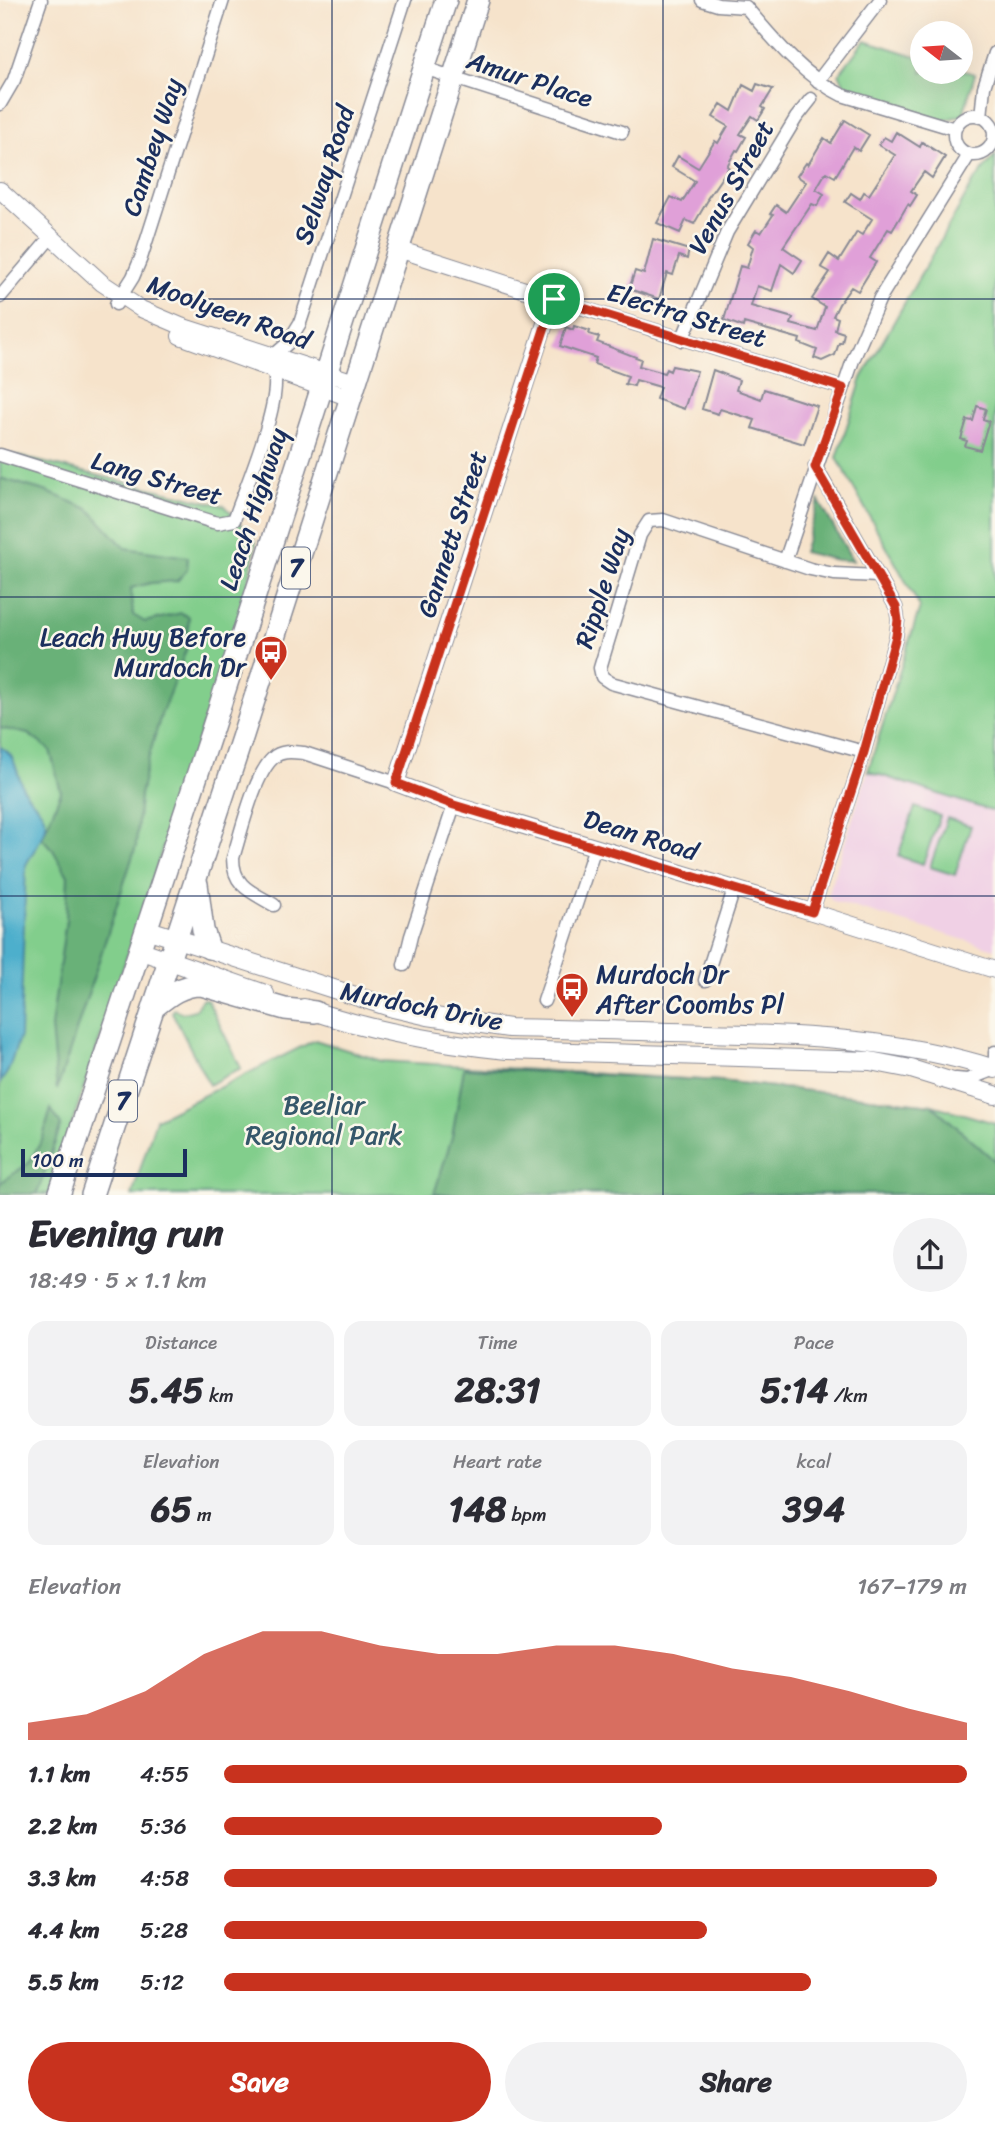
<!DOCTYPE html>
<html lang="en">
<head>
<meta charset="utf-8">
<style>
  body { margin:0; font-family:Sriracha,sans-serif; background:#f2f2f3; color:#2b2b33; height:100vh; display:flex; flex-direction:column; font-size:26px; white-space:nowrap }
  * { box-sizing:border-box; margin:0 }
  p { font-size:23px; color:#7c7c81 }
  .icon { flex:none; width:38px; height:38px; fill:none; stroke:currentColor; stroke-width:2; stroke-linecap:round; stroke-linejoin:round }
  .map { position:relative; height:1195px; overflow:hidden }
  .details { display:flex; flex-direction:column; background:#fff; flex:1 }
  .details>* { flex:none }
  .needle { width:46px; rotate:287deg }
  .buttons { position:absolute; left:910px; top:21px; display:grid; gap:14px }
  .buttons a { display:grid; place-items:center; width:63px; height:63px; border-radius:50%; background:#fff; box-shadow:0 7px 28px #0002; font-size:35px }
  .scale { position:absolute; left:21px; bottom:18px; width:166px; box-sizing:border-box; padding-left:7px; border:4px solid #1b2f5e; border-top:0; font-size:19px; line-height:24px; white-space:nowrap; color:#1b2f5e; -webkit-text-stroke:5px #fbf7ec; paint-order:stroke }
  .pin { position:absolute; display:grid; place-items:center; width:60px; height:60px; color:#fff; margin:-30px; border:4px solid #fff; border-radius:50%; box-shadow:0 2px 7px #0007 }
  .round { display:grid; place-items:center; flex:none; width:74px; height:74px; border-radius:37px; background:#f2f2f3 }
  .overview { display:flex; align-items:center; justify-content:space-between; height:119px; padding:0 28px }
  h1 { font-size:38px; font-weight:800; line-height:52px }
  .figures { display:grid; grid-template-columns:repeat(3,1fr); gap:10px; height:119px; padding:7px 28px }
  .figures div { display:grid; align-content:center; border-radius:18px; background:#f2f2f3; text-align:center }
  .figures b { font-size:35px; font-weight:800 }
  .figures small { font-size:19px; font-weight:400 }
  .figures p { font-size:19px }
  .chart { height:196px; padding:14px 28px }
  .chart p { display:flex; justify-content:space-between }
  .chart svg { width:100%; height:126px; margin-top:7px; fill:#c8321e; opacity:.7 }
  .button { display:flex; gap:14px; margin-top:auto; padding:14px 28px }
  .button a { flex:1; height:80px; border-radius:42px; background:#c8321e; color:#fff; font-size:28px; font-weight:800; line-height:80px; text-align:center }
  .button a+a { background:#f2f2f3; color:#2b2b33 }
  ul { padding:0 28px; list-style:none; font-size:23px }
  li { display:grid; grid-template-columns:112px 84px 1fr; align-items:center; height:52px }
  li i { height:18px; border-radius:9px; background:#c8321e }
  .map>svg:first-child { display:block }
  .built { fill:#f0d0e5 }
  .green { fill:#82ce8c; stroke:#4e7e75; stroke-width:2 }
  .forest { fill:#69b178; stroke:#42706b; stroke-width:2 }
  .water { fill:#4dafcc; stroke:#346f95; stroke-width:2 }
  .building { fill:#e0a0d8 }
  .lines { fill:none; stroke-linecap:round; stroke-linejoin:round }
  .street-casing { stroke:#888994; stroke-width:15 }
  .secondary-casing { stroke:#888994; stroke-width:18 }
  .primary-casing { stroke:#888994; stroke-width:20 }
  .highway-casing { stroke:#888994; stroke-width:24 }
  .street { stroke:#fff; stroke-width:12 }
  .secondary { stroke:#fff; stroke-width:16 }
  .primary { stroke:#fff; stroke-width:18 }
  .highway { stroke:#fff; stroke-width:21 }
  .route-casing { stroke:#fff; stroke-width:14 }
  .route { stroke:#c8321e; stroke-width:9 }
  .grid { fill:none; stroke:#1b2f5e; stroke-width:2; stroke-opacity:0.55 }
  .labels { text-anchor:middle; stroke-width:5; stroke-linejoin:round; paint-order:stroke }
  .shield { fill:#fbf7ec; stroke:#5e6b89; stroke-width:2 }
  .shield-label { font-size:24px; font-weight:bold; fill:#1b2f5e }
  .street-label { font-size:26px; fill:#1b2f5e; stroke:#fbf7ec }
  .poi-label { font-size:26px; fill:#1b2f5e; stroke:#fbf7ec; text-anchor:end }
  .park-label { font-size:26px; fill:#35576a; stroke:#fbf7ec }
</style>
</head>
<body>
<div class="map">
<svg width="995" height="1195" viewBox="0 0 995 1195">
  <rect width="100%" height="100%" fill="#fbf7ec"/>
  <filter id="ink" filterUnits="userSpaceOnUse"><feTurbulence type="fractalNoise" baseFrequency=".0143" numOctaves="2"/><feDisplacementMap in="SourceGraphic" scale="14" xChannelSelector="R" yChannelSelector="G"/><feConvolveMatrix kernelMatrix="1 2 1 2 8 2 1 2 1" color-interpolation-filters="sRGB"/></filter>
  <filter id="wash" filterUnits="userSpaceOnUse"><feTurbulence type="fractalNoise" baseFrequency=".00686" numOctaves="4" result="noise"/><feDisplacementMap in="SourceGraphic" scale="28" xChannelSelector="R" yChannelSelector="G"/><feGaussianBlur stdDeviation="1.57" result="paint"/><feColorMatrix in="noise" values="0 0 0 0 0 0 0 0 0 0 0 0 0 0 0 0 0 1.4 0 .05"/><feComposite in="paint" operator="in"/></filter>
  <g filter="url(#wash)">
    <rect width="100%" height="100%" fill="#f6e3cb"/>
    <path class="built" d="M868,771L991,811L995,810V949L833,901L828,895Z"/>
    <path class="green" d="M865,40L922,58V72H961V70L975,74L963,115L942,121L849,92L839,74Z
      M995,155V810L991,811L868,771L920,607L837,458L862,378L973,183Z
      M0,452L225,506L256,541L247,591L49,1194H0Z
      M915,807L940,816L923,864L898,856Z
      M947,818L971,826L955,875L930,867Z
      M202,999H207L241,1068L209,1085L172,1012L174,1009L183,1013L195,1010Z
      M315,1040L382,1061L721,1081L932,1105L995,1123V1194L132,1195L156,1119Z"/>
    <path class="forest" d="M0,478L45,491L89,509L125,548L188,557L187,570L177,581L151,583L131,588L133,615L145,622L181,613L189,617L186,650L161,715L148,760L140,795L136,846L57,1090L51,1027L66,920L68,876L53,850L42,838L61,792L50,750L28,734L0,728Z
      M819,501L853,561L836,560L803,552Z
      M464,1068L721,1081L932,1105L995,1161V1194H434L452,1137Z
      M51,1109L61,1125L37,1194H0V1183L29,1163L42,1140Z"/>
    <path class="water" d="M0,747C17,755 16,773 23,788C29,801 46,810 46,826C45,835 31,854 26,865L20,1036L8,1071L0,1083Z"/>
    <g id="blocks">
      <path class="building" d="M757,84L773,89L762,107L765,109L758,120L752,116L740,134L746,137L738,151L736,150L727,166L729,167L707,199L708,200L694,224L686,220L680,233L657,223L671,197L682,202L695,181L672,167L678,156L698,168L715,141L718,143L728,126L713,117L721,104L732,111L743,85L754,91Z
        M845,120L869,135L859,151L853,147L835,177L826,172L816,189L824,194L817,206L812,204L783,247L802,260L794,273L781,264L772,291L757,286L751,306L793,318L791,324L817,331L825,307L812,299L830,272L821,267L829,254L839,261L857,232L862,235L872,219L845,202L851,193L860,199L864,192L869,195L895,155L879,145L884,137L891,141L896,132L920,147L922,142L945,157L932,178L924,172L911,191L917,195L910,206L908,204L892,231L888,229L870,258L876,262L858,291L851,287L839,304L833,316L838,318L835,330L844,333L842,343H839L835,355L822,361L814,358L817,350L799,343L800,339L744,323L743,327L724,320L740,266L747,268L753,247L748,243L756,230L761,233L773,215L770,214L776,205L786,212L806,182L797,176L806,163L808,165L824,138L831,143Z
        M653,239L689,250L687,259L679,256L673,275L667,273L659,299L629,289L635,271L644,274Z
        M574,326L590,331L589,334L599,337L597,342L641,359L639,366L664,373L666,369L670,371L672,366L697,371L684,409L656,399L660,387L636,380L634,386L625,384L628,376L594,364L596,358L560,346L566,327L573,330Z
        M713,370L739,380L736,390L761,399L764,389L817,406L804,444L752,428L755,420L720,409L718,414L702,409Z
        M977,406L986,409L983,419L989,421L980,450L965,446L967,441L961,439L967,420L973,421Z"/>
    </g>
  </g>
  <g filter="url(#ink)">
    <use href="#blocks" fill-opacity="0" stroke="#888994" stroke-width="2"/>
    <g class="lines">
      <defs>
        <path id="street" d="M702,0L718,5L746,7
          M746,7C773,39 804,77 842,95L955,129
          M424,68L622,132
          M818,81L880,0
          M0,104L14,80L41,0
          M954 135a20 20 0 1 1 40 0a20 20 0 1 1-40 0Z
          M981,117L984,87L995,53
          M0,297L51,237
          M553,299L843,388
          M116,304L133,277L141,258L223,0
          M682,340L727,232L796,118L811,99
          M273,356L287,344L300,323L405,0
          M0,455L213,522L218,523L234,520C246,486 282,402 274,372
          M785,561L853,360L880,298L969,155
          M864,752L611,683L602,677L600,668L640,535L649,521L663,520L810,569L834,574L878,576
          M274,905C252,892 233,887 233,858C241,833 254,775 273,758C281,750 293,752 304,753L396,783
          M812,912L864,752L896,636L898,620L896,607L815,466
          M404,965L411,936L454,805
          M705,980L734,889
          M544,1001L595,847
          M995,1052V1065
          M956,1079L967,1080L995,1069"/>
        <path id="secondary" d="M0,190L102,283L141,309L181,326L355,382
          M398,249L553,299L396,783L454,805L812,912L995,970
          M180,336L350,398"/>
        <path id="primary" d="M146,929L393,1008L428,1016L509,1028C575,1029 640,1031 706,1033C805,1035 900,1039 995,1069
          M139,950L265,994
          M304,1008C370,1031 439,1043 507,1050L870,1061L911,1069L995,1095"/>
        <path id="highway" d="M197,884L203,930L209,948
          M153,1008C168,996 181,985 201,985L285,1009L315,1012
          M59,1195L212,730L446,0
          M92,1195L242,738L478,0"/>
      </defs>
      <use href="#street" class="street-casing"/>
      <use href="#secondary" class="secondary-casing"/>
      <use href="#primary" class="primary-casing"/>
      <use href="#highway" class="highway-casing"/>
      <use href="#street" class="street"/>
      <use href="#secondary" class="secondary"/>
      <use href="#primary" class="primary"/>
      <use href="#highway" class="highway"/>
    </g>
  </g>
  <g class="lines" filter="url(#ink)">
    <defs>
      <path id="route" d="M554,299L843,388L815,467L896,607L898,620L896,636L864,752L812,912L454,805L396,783Z"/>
    </defs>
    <use href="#route" class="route-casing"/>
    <use href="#route" class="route"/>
  </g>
  <path class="grid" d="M332,0V1195M663,0V1195M0,299H995M0,597H995M0,896H995"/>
  <defs>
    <symbol id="bus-pin" viewBox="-11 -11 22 30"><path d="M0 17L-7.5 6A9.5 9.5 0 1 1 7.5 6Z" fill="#c8321e" stroke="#fbf7ec"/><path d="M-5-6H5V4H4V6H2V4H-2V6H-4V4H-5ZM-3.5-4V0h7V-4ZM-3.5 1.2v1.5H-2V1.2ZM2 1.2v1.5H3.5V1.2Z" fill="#fff"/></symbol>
  </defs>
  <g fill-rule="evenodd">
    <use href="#bus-pin" x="252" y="633" width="38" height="52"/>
    <use href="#bus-pin" x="553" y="970" width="38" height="52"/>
  </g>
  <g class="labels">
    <g class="shield">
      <rect x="282" y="547.5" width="28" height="41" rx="5"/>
      <rect x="109" y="1080.5" width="28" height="41" rx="5"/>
    </g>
    <g class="shield-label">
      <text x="296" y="576">7</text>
      <text x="123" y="1109">7</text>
    </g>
    <g class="street-label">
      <text transform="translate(530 79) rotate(18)" y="9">Amur Place</text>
      <text transform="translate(152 147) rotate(-72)" y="9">Cambey Way</text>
      <text transform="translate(324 175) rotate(-72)" y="9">Selway Road</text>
      <text transform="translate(731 187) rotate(-61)" y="9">Venus Street</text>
      <text transform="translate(229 312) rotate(20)" y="9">Moolyeen Road</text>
      <text transform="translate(687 315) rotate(17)" y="9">Electra Street</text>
      <text transform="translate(157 478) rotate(16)" y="9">Lang Street</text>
      <text transform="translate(253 509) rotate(-72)" y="9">Leach Highway</text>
      <text transform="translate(452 534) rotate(-72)" y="9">Gannett Street</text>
      <text transform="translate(602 588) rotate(-72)" y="9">Ripple Way</text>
      <text transform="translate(641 835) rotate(17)" y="9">Dean Road</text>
      <text transform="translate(422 1006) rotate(11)" y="9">Murdoch Drive</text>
    </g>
    <g class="poi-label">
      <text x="246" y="646">Leach Hwy Before<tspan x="246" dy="30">Murdoch Dr</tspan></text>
      <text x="596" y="983" text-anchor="start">Murdoch Dr<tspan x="596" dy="30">After Coombs Pl</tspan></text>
    </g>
    <g class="park-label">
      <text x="324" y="1114">Beeliar<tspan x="324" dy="30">Regional Park</tspan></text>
    </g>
  </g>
</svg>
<div class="buttons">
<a><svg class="needle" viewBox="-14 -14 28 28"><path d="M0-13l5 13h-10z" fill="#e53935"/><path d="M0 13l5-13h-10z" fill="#7c7c81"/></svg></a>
</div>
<div class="scale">100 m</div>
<div class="pin" style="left:554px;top:299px;background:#1e9e55"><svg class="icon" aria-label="arrive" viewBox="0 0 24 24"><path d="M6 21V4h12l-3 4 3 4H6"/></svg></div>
</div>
<section class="details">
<div class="overview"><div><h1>Evening run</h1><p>18:49 · 5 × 1.1 km</p></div><a class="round"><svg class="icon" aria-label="share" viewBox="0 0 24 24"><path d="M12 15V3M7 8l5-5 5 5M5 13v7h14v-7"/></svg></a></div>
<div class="figures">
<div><p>Distance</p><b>5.45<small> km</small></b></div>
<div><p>Time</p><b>28:31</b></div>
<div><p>Pace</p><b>5:14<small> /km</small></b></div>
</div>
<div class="figures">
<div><p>Elevation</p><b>65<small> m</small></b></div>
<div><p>Heart rate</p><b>148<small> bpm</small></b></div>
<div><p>kcal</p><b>394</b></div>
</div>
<div class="chart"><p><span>Elevation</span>167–179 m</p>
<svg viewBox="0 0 160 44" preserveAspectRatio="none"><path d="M0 44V38L10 35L20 27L30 14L40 6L50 6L60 11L70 14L80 14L90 11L100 11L110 14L120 19L130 22L140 27L150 33L160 38V44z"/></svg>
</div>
<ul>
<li><b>1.1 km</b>4:55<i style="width:100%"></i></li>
<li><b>2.2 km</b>5:36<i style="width:59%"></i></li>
<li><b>3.3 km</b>4:58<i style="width:96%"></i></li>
<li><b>4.4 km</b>5:28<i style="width:65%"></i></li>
<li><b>5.5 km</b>5:12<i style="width:79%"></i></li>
</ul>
<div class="button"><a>Save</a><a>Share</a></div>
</section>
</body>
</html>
